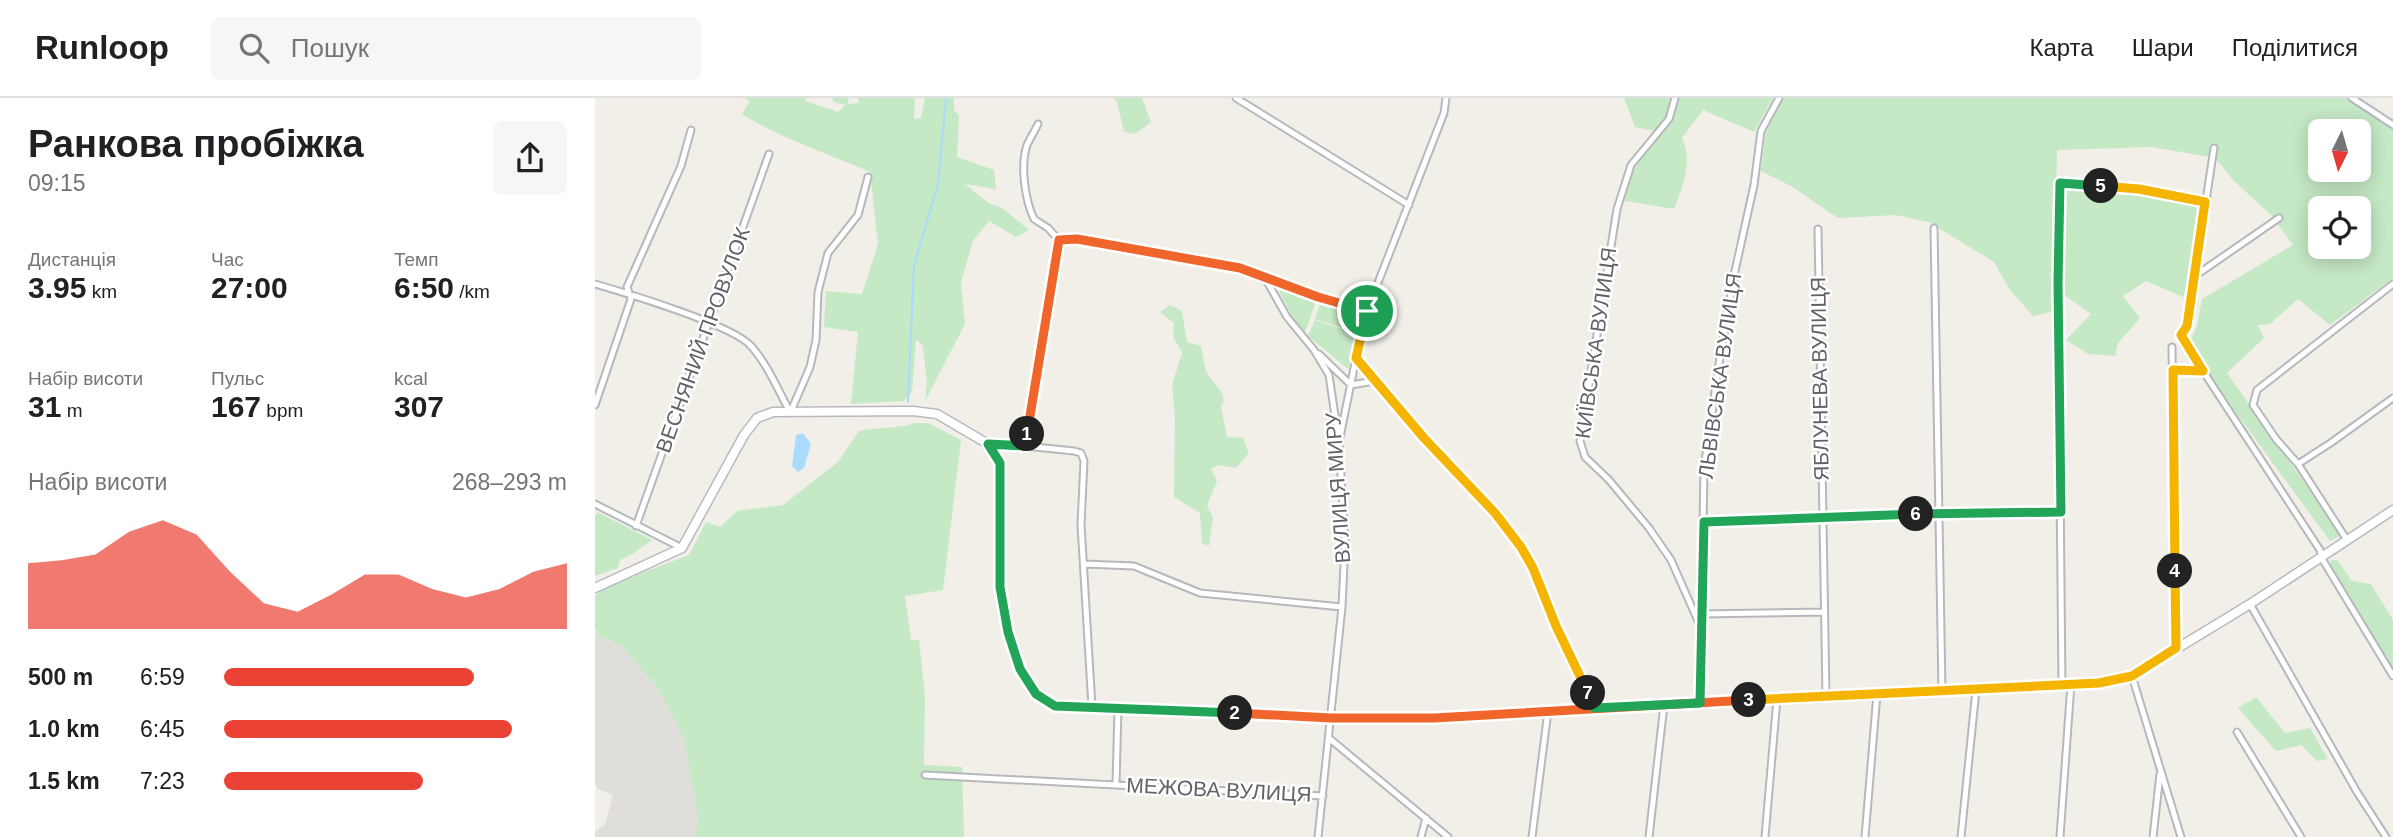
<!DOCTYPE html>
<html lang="uk">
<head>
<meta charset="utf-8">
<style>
  body { margin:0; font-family:Helvetica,sans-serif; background:#f6f6f6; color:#202124; height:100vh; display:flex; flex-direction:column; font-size:26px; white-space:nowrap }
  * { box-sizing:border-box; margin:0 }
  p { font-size:23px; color:#757577 }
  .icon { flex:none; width:38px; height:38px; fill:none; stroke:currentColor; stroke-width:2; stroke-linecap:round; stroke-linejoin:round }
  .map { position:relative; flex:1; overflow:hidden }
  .sheet { display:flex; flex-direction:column; background:#fff; width:595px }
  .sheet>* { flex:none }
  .needle { width:46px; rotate:185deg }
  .buttons { position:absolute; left:1713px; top:21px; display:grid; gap:14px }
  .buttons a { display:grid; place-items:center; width:63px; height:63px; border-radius:10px; background:#fff; box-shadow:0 4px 18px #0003; font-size:35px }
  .pin { position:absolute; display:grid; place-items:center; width:60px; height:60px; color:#fff; margin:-30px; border:4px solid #fff; border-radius:50%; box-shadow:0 2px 7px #0007 }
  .km { position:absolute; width:35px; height:35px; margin:-18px; border-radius:50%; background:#222; color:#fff; font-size:19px; line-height:35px; text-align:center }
  .round { display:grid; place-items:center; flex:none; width:74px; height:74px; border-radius:10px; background:#f6f6f6 }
  .headline { display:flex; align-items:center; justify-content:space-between; height:119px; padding:0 28px }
  h1 { font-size:38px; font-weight:700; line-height:52px }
  .figures { display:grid; grid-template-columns:repeat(3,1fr); gap:10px; height:119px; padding:7px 28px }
  .figures div { display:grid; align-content:center }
  .figures b { font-size:30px; font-weight:700 }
  .figures small { font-size:19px; font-weight:400 }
  .figures p { font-size:19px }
  .chart { height:196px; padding:14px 28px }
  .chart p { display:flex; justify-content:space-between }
  .chart svg { width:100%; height:126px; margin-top:7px; fill:#ea4335; opacity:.7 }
  ul { padding:0 28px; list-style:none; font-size:23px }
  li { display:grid; grid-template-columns:112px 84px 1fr; align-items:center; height:52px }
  li i { height:18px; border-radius:9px; background:#ea4335 }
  header { display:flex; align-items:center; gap:42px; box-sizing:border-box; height:98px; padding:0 35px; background:#fff; border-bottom:2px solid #e0e0e0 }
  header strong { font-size:33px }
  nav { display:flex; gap:38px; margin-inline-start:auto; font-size:24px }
  .search { width:490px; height:63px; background:#f6f6f6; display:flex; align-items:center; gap:18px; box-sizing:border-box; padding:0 24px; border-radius:10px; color:#757577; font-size:26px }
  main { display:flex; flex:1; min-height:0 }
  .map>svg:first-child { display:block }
  .industrial { fill:#e0deda }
  .green { fill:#c5e8c5; fill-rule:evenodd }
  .water { fill:#aadaff }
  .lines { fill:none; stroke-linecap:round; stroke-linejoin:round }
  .stream { stroke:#aadaff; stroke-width:2 }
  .street-casing { stroke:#b5b8bc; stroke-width:9 }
  .secondary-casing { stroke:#b6babf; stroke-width:11 }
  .street { stroke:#fff; stroke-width:5 }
  .secondary { stroke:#fff; stroke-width:8 }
  .split-1-casing { stroke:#fff; stroke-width:14 }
  .split-2-casing { stroke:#fff; stroke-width:14 }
  .split-3-casing { stroke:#fff; stroke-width:14 }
  .split-4-casing { stroke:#fff; stroke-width:14 }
  .split-5-casing { stroke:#fff; stroke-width:14 }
  .split-6-casing { stroke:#fff; stroke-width:14 }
  .split-7-casing { stroke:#fff; stroke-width:14 }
  .split-8-casing { stroke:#fff; stroke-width:14 }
  .split-1 { stroke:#f0652b; stroke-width:9 }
  .split-2 { stroke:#22a559; stroke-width:9 }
  .split-3 { stroke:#f0652b; stroke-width:9 }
  .split-4 { stroke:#f5b400; stroke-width:9 }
  .split-5 { stroke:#f5b400; stroke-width:9 }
  .split-6 { stroke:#22a559; stroke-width:9 }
  .split-7 { stroke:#22a559; stroke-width:9 }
  .split-8 { stroke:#f5b400; stroke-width:9 }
  .labels { text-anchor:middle; stroke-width:5; stroke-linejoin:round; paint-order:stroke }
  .street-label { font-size:21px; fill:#5f6368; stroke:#fff }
</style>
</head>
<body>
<header>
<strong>Runloop</strong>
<div class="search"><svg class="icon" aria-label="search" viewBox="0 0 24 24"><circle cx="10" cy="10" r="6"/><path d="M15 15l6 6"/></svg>Пошук</div>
<nav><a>Карта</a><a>Шари</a><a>Поділитися</a></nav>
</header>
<main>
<section class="sheet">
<div class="headline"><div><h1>Ранкова пробіжка</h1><p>09:15</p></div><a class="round"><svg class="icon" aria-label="share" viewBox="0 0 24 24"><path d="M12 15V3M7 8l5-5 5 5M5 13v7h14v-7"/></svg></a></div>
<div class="figures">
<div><p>Дистанція</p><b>3.95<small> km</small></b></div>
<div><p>Час</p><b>27:00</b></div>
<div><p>Темп</p><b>6:50<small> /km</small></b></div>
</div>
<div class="figures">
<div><p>Набір висоти</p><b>31<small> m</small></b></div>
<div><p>Пульс</p><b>167<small> bpm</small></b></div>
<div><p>kcal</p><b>307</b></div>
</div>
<div class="chart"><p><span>Набір висоти</span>268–293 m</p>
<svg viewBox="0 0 160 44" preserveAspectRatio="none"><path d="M0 44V21L10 20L20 18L30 10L40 6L50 11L60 24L70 35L80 38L90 32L100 25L110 25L120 30L130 33L140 30L150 24L160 21V44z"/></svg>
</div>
<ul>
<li><b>500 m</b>6:59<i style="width:73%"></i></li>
<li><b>1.0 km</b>6:45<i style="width:84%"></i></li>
<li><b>1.5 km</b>7:23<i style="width:58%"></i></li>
</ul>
</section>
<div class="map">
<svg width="1798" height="739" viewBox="0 0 1798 739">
  <rect width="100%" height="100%" fill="#f1efe8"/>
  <path class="industrial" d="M0,532L5,539L26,547L64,592L89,640L102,713L101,739H0V734L10,726L18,697L3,691L0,686Z"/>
  <path class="green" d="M148,0H210V3L243,14L251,7L239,4L237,0H254L252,6L264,5L263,0H320L319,21L326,20L330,0H359V12L364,18L362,59L399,72L401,91L370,86L393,105L407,110L434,132L421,139L394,123L378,143L366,184L370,226L330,303L332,285L328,248L321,241L317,294L309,303L256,306L263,234L229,229L231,193L267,196L283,146L275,74C232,55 187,41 147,16L155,3Z
    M519,0H547L556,24L540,36L529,34L522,4Z
    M1029,0H1178L1159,34L1108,12L1087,40C1098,63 1088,88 1079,111L1030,103L1036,77L1063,34L1040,29Z
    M1189,0H1752L1798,32V180L1735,227L1703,201L1675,226L1663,227L1669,240L1632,275L1746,437L1735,443L1628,297L1594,245L1602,228L1607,201L1698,147L1676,117L1639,83L1620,60L1557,49L1462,52L1461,91L1540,97L1605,106L1591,194L1588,199L1551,183L1528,198L1545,220L1523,245L1520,258L1493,256L1471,242L1496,216L1457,188L1456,214L1438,218L1415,192L1399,164L1334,124L1301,117L1243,120L1196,88L1166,73L1171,34ZM1726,33H1764V72H1726ZM1726,110H1764V149H1726Z
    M687,190L721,203L710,234L701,225L684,194Z
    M726,203L767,217L761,234L720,221Z
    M575,207L587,213L592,244L606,248L611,274L626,294L629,302L626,309L632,339L648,340L654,355L641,370L623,367L616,371L622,383L612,408L618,420L614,448L607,445L605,415L579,399L580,319L577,287L587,255L578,238L579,225L565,214Z
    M720,222L761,236L753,271L713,238Z
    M320,325H333L366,342L348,492L310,498L316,542H324L330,598L329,667L367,669L369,739H101L102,713L89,640L64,592L26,547L5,539L0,530V498L12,488L94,457L111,424L125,429L142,413L188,407L243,364L264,333C283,329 302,331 320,325Z
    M2,414L57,442L39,455L25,462L23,470L0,478V419Z
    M1736,462H1742L1757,483L1776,486L1798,522V571L1735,469Z
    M1661,599L1690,635L1715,630L1733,661L1722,663L1706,647L1681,653L1643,610Z"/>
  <path class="water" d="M208,335L216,346L209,370L203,374L197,368L201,337Z"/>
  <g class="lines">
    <path class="stream" d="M313,304L319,167L343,86L351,0"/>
    <defs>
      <path id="street" d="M641,0L814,107
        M851,0L849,15L772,213L761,260L829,340L900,415L926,449L938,470L961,528L999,610
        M1080,0L1074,21L1036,67L1022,111L985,343L990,359L1014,382L1054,430L1076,462L1103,523
        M1757,0L1798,27
        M443,26C440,33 435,40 432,47C425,68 430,102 439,121L453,130L464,142
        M1339,130L1347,593
        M1223,131L1231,598
        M464,142L482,141L645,170L723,199L772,213
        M1600,178L1684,120
        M670,180L692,219L719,252L734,277L744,345L750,444L747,509L723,739
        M0,186C31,195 138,227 156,248C173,267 183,292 195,314
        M1577,249L1581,550
        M724,256L756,287L779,283
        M1578,272L1608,273L1725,452L1726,459L1798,578
        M1608,273L1586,237L1592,228L1619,50
        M0,307L36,201L32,189L86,68L96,32
        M196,313L215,269L221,242L223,194L233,155L263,117L273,79
        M745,339L761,260
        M393,346L430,348L464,142
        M430,348L479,353L486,355L489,363L486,427L497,609
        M1703,366L1681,341L1658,307L1662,292L1798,186
        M0,406L87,450
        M1109,424L1344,415L1466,414
        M41,428L174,56
        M1752,442L1703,366L1737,344L1798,300
        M489,466L539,468L605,495L747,509
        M1655,506L1762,694L1791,739
        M1105,516L1229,514
        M1537,578L1586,739
        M1467,587L1463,185L1465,85L1544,91L1610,104
        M1105,605L1109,370L1125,259L1140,173L1159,87L1166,33L1184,0
        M1642,634L1706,739
        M735,641L853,739
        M330,677L728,698
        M521,686L523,611
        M826,739L831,720
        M937,739L953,613
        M1054,739L1069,607
        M1170,739L1182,601
        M1270,739L1282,596
        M1366,739L1381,592
        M1465,739L1476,586
        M1558,739L1565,676"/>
      <path id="secondary" d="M0,490L87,450L149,337L162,320L178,314L318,313L342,316L393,346L405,365V489L413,534L426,571L441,596L460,608L736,619L839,620L1504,585L1537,578L1655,506L1798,412"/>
    </defs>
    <use href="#street" class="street-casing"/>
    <use href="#secondary" class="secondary-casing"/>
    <use href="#street" class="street"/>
    <use href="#secondary" class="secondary"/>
  </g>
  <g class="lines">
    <defs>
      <path id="split-1" d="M432,336L464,142L482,141L645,170L723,199L772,213"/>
      <path id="split-2" d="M432,336L430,348L393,346L405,365V489L413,534L425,571L441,596L460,608L640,615"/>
      <path id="split-3" d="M640,615L736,620H839L1154,602"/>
      <path id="split-4" d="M1154,602L1504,585L1537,578L1581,550L1580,473"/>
      <path id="split-5" d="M1506,88L1544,91L1610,104L1592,228L1586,237L1608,273L1578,272L1580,473"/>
      <path id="split-6" d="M1321,416L1466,414L1463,185L1465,85L1506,88"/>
      <path id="split-7" d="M993,595L999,610L1105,605L1109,424L1321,416"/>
      <path id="split-8" d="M772,213L761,260L829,340L900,415L926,449L938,470L961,528L993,595"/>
    </defs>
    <use href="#split-1" class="split-1-casing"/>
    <use href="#split-2" class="split-2-casing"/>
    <use href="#split-3" class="split-3-casing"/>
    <use href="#split-4" class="split-4-casing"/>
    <use href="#split-5" class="split-5-casing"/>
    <use href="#split-6" class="split-6-casing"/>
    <use href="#split-7" class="split-7-casing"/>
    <use href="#split-8" class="split-8-casing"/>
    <use href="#split-1" class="split-1"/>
    <use href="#split-2" class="split-2"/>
    <use href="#split-3" class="split-3"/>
    <use href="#split-4" class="split-4"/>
    <use href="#split-5" class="split-5"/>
    <use href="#split-6" class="split-6"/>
    <use href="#split-7" class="split-7"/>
    <use href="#split-8" class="split-8"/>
  </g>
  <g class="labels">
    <g class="street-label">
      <text transform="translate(108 242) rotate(-70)" y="7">ВЕСНЯНИЙ ПРОВУЛОК</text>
      <text transform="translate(1001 245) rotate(-82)" y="7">КИЇВСЬКА ВУЛИЦЯ</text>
      <text transform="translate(1125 278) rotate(-82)" y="7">ЛЬВІВСЬКА ВУЛИЦЯ</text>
      <text transform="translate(1225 281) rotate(-91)" y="7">ЯБЛУНЕВА ВУЛИЦЯ</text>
      <text transform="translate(743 390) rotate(-94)" y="7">ВУЛИЦЯ МИРУ</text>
      <text transform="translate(624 692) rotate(3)" y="7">МЕЖОВА ВУЛИЦЯ</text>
    </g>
  </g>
</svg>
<div class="buttons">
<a><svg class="needle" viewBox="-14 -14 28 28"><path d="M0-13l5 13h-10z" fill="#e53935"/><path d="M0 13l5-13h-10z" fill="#757577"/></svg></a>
<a><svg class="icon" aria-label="locate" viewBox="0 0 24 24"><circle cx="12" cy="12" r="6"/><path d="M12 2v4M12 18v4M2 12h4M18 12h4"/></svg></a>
</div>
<div class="pin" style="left:772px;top:213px;background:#1e9e55"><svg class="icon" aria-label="arrive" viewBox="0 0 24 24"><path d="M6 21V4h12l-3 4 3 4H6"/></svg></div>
<b class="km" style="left:432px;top:336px">1</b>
<b class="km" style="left:640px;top:615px">2</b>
<b class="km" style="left:1154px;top:602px">3</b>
<b class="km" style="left:1580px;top:473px">4</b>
<b class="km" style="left:1506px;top:88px">5</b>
<b class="km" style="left:1321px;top:416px">6</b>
<b class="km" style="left:993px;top:595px">7</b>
</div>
</main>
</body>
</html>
